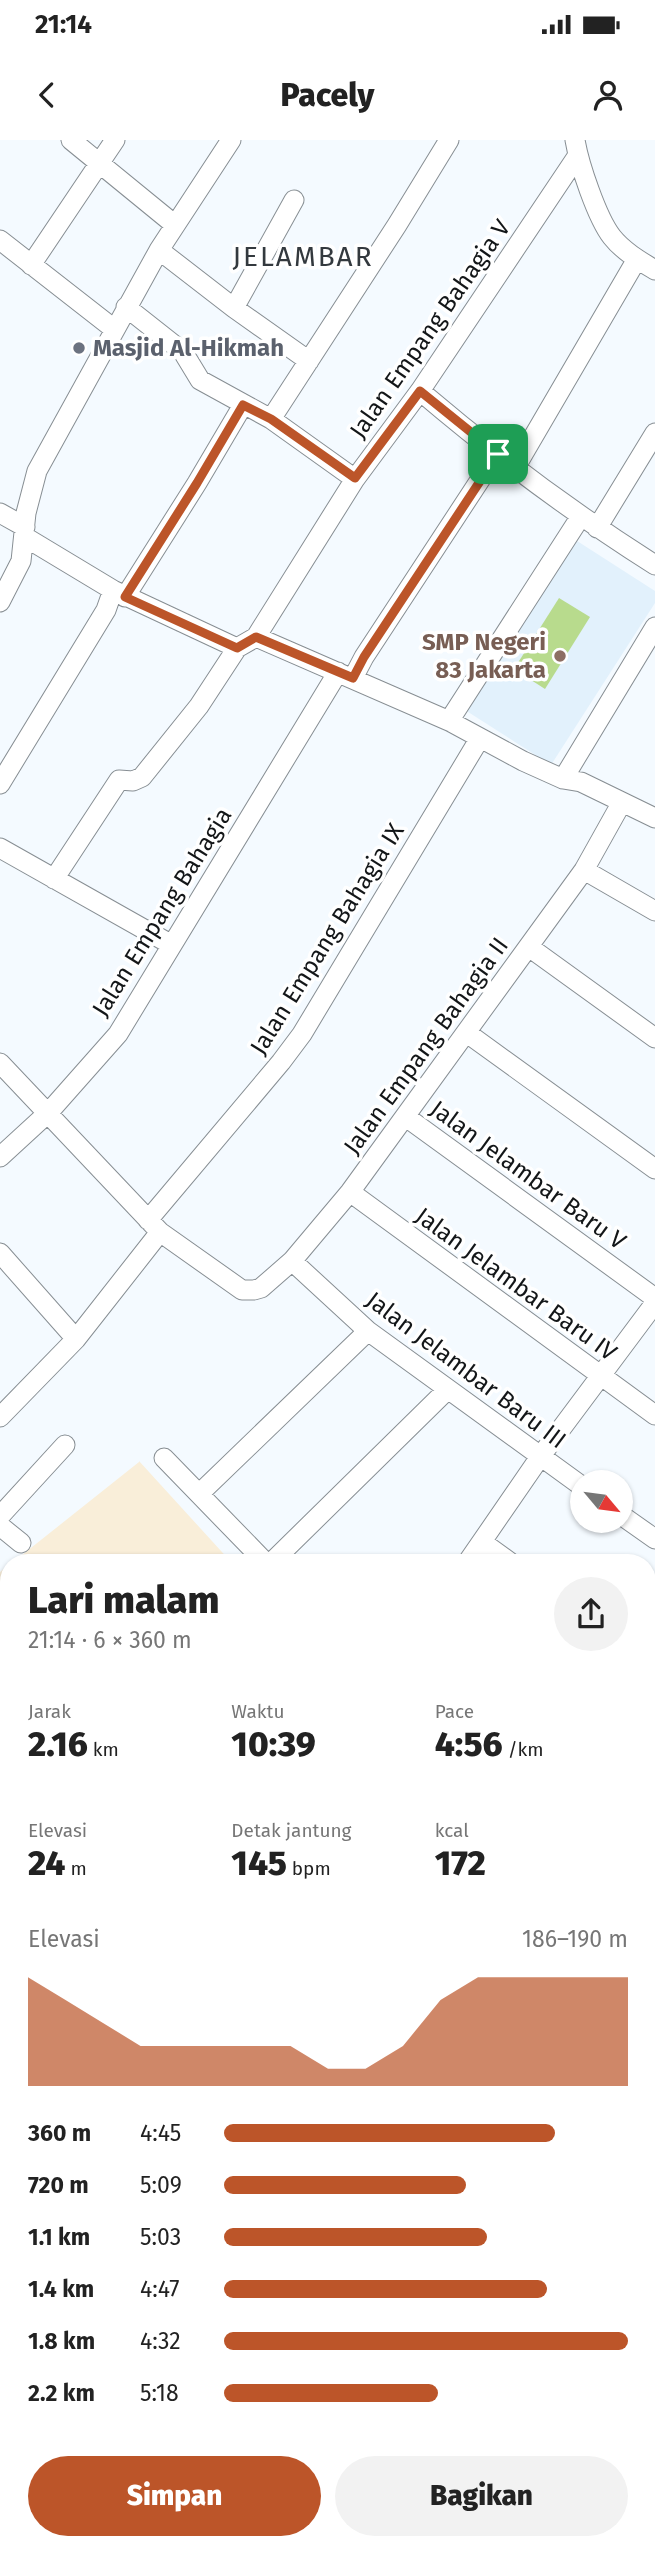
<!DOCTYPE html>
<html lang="id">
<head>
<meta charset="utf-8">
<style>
  body { margin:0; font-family:"Fira Sans",sans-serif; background:#f2f2f2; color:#222; height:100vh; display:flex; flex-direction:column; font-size:26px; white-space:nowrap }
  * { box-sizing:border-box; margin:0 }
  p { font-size:23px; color:#767676 }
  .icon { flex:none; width:38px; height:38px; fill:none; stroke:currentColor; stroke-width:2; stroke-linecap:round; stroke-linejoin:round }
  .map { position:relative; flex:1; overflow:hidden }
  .details { position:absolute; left:0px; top:1414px; width:656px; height:996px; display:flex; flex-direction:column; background:#fff; border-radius:28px 28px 0 0; box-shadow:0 2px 5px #0004 }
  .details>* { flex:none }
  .needle { width:46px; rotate:119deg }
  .buttons { position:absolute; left:570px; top:1330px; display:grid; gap:14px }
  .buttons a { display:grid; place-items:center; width:63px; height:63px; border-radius:50%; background:#fff; box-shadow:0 2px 5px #0004; font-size:35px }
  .pin { position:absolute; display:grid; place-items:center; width:60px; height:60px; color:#fff; margin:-30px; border-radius:14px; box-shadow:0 4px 10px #0006 }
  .round { display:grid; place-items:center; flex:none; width:74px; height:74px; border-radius:37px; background:#f2f2f2 }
  .summary { display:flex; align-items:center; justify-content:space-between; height:119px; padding:0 28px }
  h1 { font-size:38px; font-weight:800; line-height:52px }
  .stats { display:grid; grid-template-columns:repeat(3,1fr); gap:10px; height:119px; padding:7px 28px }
  .stats div { display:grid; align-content:center }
  .stats b { font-size:35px; font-weight:800 }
  .stats small { font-size:19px; font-weight:400 }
  .stats p { font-size:19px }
  .chart { height:196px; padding:14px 28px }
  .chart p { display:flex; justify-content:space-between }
  .chart svg { width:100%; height:126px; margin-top:7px; fill:#bc5529; opacity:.7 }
  .cta { display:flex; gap:14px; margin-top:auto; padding:14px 28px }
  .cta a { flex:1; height:80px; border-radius:42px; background:#bc5529; color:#fff; font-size:28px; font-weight:800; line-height:80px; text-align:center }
  .cta a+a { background:#f2f2f2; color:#222 }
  ul { padding:0 28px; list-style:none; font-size:23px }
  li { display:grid; grid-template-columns:112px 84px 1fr; align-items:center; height:52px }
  li i { height:18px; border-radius:9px; background:#bc5529 }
  .status { display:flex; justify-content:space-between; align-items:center; height:49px; padding:0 35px; background:#fff; direction:ltr }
  .status svg { height:19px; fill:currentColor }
  header { display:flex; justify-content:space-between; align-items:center; height:91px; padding:0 28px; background:#fff; font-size:32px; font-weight:800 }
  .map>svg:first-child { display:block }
  .commercial { fill:#f9eed9 }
  .built { fill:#e2f1fc }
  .green { fill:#b8db8d }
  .water { fill:#39d4d7 }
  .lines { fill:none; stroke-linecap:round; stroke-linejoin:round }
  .service-casing { stroke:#878e93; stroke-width:11 }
  .minor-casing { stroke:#878e93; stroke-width:21 }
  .tertiary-casing { stroke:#878e93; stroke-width:26 }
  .trunk-casing { stroke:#878e93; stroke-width:33 }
  .motorway-casing { stroke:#878e93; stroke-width:37 }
  .service { stroke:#fff; stroke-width:10 }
  .minor { stroke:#fff; stroke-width:19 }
  .tertiary { stroke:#fff; stroke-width:24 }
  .trunk { stroke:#fff; stroke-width:32 }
  .motorway { stroke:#fff; stroke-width:35 }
  .route-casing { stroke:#fff; stroke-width:14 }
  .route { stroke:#bc5529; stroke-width:9 }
  .worship-dot { fill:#6b7280; stroke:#fff; stroke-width:2.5 }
  .education-dot { fill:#8d6e63; stroke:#fff; stroke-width:2.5 }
  .labels { text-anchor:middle; stroke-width:7; stroke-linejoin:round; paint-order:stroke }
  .street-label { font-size:24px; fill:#131618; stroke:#fff }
  .worship-label { font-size:24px; font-weight:bold; fill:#5b616d; stroke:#fff; text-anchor:start }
  .education-label { font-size:24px; font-weight:bold; fill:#785e54; stroke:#fff; text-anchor:end }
  .quarter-label { font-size:28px; letter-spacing:2px; fill:#33393e; stroke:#fff }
</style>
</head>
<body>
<div class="status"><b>21:14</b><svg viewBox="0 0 49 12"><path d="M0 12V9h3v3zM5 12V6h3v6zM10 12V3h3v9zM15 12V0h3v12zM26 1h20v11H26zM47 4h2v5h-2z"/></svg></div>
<header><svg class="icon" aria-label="back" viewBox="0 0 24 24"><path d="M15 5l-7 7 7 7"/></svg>Pacely<svg class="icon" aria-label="person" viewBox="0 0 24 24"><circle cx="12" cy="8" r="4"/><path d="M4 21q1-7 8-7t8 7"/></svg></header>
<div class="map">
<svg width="655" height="2409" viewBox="0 0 655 2409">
  <rect width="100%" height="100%" fill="#f4faff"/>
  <path class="commercial" d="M139,1321L232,1423H12L139,1322Z
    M9,1425V2138L0,2126V1432Z
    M648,1772L655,1777V2355L648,2350Z
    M202,2401H398L409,2409H208Z"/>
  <path class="built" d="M574,399L655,451V463L551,625L465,570Z"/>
  <path class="green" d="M559,458L590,477L545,549L514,529Z"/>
  <path class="water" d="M0,2257L9,2268V2401H112L118,2409H6L0,2401Z"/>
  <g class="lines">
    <defs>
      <path id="service" d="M648,1878L655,1889
        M648,1970L655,1964
        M0,1973L9,1966
        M0,2089L9,2101
        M276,2409C286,2402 301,2400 310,2409"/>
      <path id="minor" d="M71,0L175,85
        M575,0C579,24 597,78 612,97C623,111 640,121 655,130
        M0,100L114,189
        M159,110L234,168L309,221
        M31,125L115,0
        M126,167L183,212L200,240L271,279L355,339
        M234,168L294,60
        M420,251C494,314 573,373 655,425
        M271,279L397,85L449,0
        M515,328L637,119
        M0,373L25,387
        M597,388L655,293
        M25,397L113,450L237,508L256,497L449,581L523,621L563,639L581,642L655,678
        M125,457L197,343L243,265
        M0,462L21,421L26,373L37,331L159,110L231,0
        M256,497L355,339L420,251L578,15
        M353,538L364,517L497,314
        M449,581L581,376
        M563,639L655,487
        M0,644L106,470L113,450
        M0,708L172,805
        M584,730L655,771
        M54,739L119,640L133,641L142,637L199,566L237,508
        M529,807L655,898
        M467,893L655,1029
        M0,923L160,1092L242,1150H254L261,1148L292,1121L350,1052L584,730L622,662
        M406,977L655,1158
        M0,1017L49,972L118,894L338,532
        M350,1052L655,1275
        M148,1080L281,922L302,894L480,598
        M0,1113L76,1199
        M292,1121L368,1191L583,1347
        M0,1277L76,1199L160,1092
        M164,1318L266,1423
        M199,1354L368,1191
        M621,1375L655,1399
        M0,1376L65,1305
        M0,1386L21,1403
        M482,1402L511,1423
        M271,1423L448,1249
        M467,1423L540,1317L655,1163
        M648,1520L655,1525
        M648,1650L655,1655
        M648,2128L655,2114
        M488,2409L493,2401"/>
      <path id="tertiary" d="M648,2360L655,2347
        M619,2409L624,2401"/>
      <path id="trunk" d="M0,2164L9,2176
        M180,2401L186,2409"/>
      <path id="motorway" d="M0,2221L9,2235
        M0,2364L9,2375
        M28,2401L35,2409
        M87,2401L90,2409"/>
    </defs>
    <use href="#service" class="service-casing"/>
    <use href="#minor" class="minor-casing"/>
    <use href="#tertiary" class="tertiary-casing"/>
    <use href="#trunk" class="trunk-casing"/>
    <use href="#motorway" class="motorway-casing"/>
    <use href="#service" class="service"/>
    <use href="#minor" class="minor"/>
    <use href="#tertiary" class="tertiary"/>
    <use href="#trunk" class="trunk"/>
    <use href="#motorway" class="motorway"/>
  </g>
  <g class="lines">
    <defs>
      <path id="route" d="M420,251L498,314L364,517L353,538L256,497L237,508L125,457L197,343L243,265L271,279L355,338Z"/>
    </defs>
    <use href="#route" class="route-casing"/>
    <use href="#route" class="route"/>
  </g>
  <circle class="worship-dot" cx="79" cy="208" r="7"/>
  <circle class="education-dot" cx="560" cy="516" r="7"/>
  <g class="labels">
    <g class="street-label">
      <text transform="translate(430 189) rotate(-55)" y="8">Jalan Empang Bahagia V</text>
      <text transform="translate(162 772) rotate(-58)" y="8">Jalan Empang Bahagia</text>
      <text transform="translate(327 799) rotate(-58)" y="8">Jalan Empang Bahagia IX</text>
      <text transform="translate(426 906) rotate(-54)" y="8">Jalan Empang Bahagia II</text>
      <text transform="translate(528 1035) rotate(36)" y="8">Jalan Jelambar Baru V</text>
      <text transform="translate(516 1144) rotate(36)" y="8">Jalan Jelambar Baru IV</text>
      <text transform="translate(466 1230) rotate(37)" y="8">Jalan Jelambar Baru III</text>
    </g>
    <g class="worship-label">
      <text x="93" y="216">Masjid Al-Hikmah</text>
    </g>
    <g class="education-label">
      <text x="546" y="510">SMP Negeri<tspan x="546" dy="28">83 Jakarta</tspan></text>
    </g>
    <g class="quarter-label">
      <text x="303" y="126">JELAMBAR</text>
    </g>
  </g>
</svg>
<div class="buttons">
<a><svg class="needle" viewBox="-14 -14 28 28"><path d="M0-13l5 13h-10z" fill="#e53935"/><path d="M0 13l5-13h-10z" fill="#767676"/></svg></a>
</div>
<div class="pin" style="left:498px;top:314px;background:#1e9e55"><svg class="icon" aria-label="arrive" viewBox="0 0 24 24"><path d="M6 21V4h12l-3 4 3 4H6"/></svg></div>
<section class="details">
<div class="summary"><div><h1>Lari malam</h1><p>21:14 · 6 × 360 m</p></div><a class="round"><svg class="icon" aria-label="share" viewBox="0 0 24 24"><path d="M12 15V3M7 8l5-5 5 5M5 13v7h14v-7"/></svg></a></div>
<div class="stats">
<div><p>Jarak</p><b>2.16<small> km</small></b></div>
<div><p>Waktu</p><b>10:39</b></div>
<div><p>Pace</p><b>4:56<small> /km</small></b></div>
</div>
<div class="stats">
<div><p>Elevasi</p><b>24<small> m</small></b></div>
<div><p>Detak jantung</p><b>145<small> bpm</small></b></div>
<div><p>kcal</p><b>172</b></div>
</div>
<div class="chart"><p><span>Elevasi</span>186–190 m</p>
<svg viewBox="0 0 160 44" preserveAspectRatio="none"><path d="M0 44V6L10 14L20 22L30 30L40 30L50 30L60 30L70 30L80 38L90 38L100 30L110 14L120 6L130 6L140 6L150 6L160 6V44z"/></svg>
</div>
<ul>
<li><b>360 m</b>4:45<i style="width:82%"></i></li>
<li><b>720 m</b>5:09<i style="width:60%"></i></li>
<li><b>1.1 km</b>5:03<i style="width:65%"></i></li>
<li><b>1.4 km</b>4:47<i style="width:80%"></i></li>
<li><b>1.8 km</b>4:32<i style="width:100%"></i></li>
<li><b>2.2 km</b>5:18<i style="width:53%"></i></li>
</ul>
<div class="cta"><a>Simpan</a><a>Bagikan</a></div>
</section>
</div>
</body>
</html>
